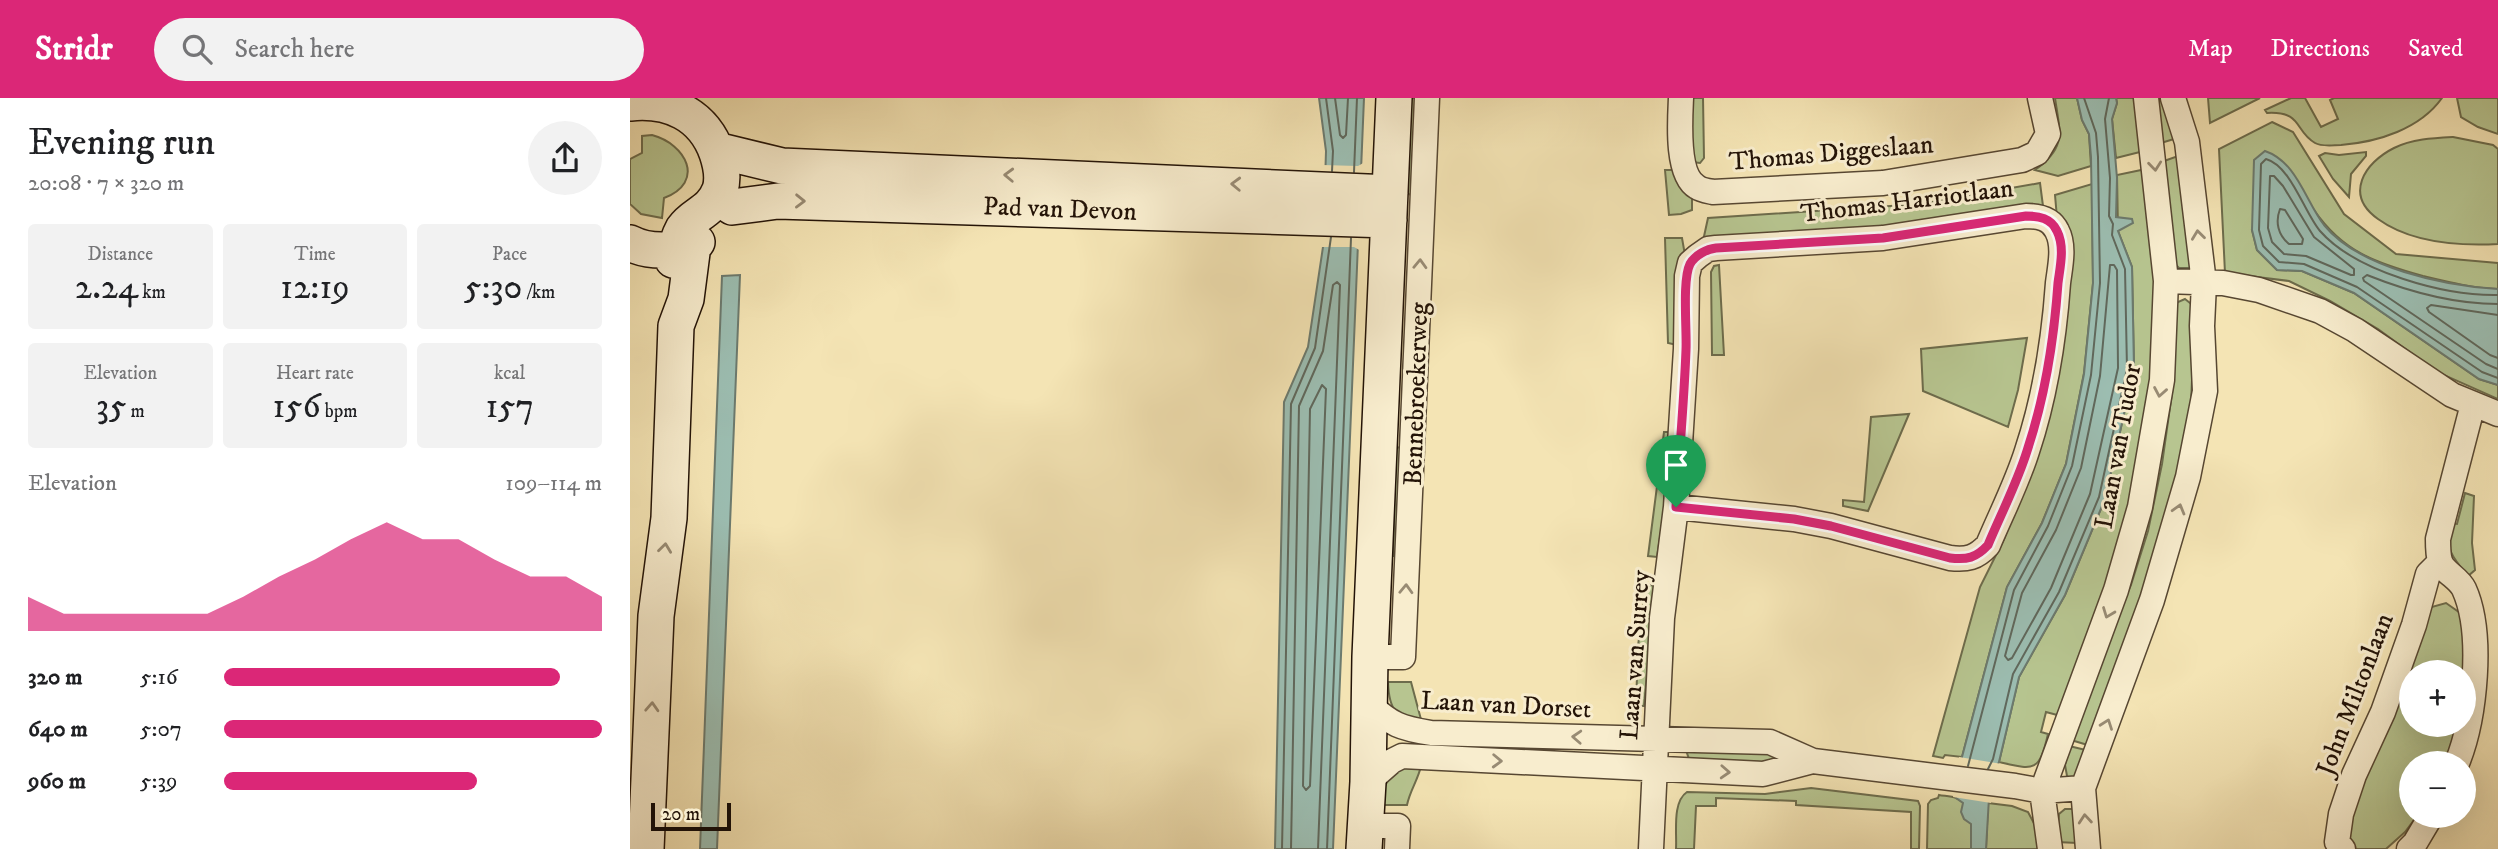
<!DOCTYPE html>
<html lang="en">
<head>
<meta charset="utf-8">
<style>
  body { margin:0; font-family:"IM FELL DW Pica",serif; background:#f2f2f2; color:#202124; height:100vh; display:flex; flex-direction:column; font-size:26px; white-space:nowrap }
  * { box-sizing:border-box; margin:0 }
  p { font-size:23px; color:#757577 }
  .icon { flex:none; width:38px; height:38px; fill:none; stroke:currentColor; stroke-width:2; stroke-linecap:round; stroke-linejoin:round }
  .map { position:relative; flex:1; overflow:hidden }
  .panel { display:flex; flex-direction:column; background:#fff; width:630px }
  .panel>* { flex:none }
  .controls { position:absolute; left:1769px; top:562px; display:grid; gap:14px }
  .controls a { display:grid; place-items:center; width:77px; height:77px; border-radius:50%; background:#fff; box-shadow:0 7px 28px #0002; font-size:35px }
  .scale { position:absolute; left:21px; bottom:18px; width:80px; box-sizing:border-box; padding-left:7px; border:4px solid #231307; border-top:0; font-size:19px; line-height:24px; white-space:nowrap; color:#231307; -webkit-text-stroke:5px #f8edce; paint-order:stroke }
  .pin { position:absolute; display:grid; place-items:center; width:60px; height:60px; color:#fff; margin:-72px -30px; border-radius:50% 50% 50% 0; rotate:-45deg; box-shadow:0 0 7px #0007 }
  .pin .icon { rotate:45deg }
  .round { display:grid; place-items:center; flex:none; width:74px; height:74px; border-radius:37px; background:#f2f2f2 }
  .summary { display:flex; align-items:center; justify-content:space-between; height:119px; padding:0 28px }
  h1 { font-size:38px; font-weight:600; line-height:52px }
  .stats { display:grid; grid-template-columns:repeat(3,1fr); gap:10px; height:119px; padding:7px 28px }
  .stats div { display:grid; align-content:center; border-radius:7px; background:#f2f2f2; text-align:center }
  .stats b { font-size:35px; font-weight:600 }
  .stats small { font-size:19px; font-weight:400 }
  .stats p { font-size:19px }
  .chart { height:196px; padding:14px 28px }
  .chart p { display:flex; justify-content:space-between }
  .chart svg { width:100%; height:126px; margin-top:7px; fill:#db2777; opacity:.7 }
  ul { padding:0 28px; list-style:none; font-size:23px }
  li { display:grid; grid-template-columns:112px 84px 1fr; align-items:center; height:52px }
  li i { height:18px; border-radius:9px; background:#db2777 }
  header { display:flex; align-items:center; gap:42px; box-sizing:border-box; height:98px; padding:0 35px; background:#db2777; color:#fff }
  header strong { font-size:33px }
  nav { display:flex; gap:38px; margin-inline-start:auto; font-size:24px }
  .search { width:490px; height:63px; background:#f2f2f2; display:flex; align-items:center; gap:18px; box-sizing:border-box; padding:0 24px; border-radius:38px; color:#757577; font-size:26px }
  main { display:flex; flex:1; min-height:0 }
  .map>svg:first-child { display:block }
  .green { fill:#b7c590; stroke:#6d6c4c; stroke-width:2 }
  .water { fill:#9cbeb2; stroke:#6c7a6e; stroke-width:2 }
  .pier { fill:#f4e4b4 }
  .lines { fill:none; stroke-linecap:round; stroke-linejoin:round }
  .shore { stroke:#60685c; stroke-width:2 }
  .street-casing { stroke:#574732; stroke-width:27 }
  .secondary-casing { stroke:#231307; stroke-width:38 }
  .street { stroke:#f8edce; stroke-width:24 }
  .secondary { stroke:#f8edce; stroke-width:35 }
  .oneway { stroke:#988b74 }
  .route-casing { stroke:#fff; stroke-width:14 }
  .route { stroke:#db2777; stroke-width:9 }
  .labels { text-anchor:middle; stroke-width:6; stroke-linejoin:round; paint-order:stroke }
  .street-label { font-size:26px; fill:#231307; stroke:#f8edce }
</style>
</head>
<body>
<header>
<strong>Stridr</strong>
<div class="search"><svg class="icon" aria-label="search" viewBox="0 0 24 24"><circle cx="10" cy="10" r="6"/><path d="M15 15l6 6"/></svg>Search here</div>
<nav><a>Map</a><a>Directions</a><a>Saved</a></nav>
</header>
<main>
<section class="panel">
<div class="summary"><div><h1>Evening run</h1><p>20:08 · 7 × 320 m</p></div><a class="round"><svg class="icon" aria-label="share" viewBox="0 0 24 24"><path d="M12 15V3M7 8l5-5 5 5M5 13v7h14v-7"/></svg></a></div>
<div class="stats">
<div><p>Distance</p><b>2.24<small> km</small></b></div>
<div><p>Time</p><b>12:19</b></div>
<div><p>Pace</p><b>5:30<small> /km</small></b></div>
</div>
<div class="stats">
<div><p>Elevation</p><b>35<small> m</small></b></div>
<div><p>Heart rate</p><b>156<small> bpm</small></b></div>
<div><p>kcal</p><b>157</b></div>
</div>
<div class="chart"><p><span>Elevation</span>109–114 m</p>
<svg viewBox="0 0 160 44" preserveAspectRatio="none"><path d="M0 44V32L10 38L20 38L30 38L40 38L50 38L60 32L70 25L80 19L90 12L100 6L110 12L120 12L130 19L140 25L150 25L160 32V44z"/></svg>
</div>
<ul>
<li><b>320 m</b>5:16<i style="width:89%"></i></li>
<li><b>640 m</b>5:07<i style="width:100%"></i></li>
<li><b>960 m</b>5:39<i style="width:67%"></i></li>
</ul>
</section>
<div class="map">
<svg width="1868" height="751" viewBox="0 0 1868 751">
  <rect width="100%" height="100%" fill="#f4e4b4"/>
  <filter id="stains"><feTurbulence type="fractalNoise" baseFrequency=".00286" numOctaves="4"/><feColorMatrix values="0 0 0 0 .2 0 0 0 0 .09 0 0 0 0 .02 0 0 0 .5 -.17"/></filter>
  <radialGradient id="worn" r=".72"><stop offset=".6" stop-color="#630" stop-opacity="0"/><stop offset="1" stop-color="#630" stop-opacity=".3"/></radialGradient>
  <path class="green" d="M780,0H789L785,100L776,94Z
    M1062,0H1073L1074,60L1070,65L1062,64Z
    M1425,0H1447L1452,22L1459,36L1461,68L1428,78L1405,72C1437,49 1430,35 1425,0Z
    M1486,0H1506L1514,53L1486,60L1482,21L1487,5Z
    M1524,0H1533L1544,41L1531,45Z
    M1578,0H1630L1580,25Z
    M1661,0H1675L1691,29L1708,21L1700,2L1704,0H1812C1790,31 1748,44 1711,47C1703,47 1692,49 1685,45C1664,33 1673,13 1637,15L1635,12Z
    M1827,0H1868V36L1848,29L1831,19Z
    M1642,24L1663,34L1714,116L1766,156L1868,165V191C1842,190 1818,184 1793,178C1746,165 1713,154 1684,112L1622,132L1627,152L1647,172L1672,173L1724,195L1849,281L1868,287V301L1807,274L1748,231L1700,203L1659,183L1595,175L1589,51Z
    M22,37C56,46 76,84 34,100L32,120L11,116L0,106V61L12,55V38Z
    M1823,39L1863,47L1868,51V146C1829,148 1781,145 1748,121C1714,97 1734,65 1764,50C1782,41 1803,40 1823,39Z
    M1736,54V58L1721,76L1719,99L1703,81L1689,58L1695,55L1709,57Z
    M1548,58L1565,164L1559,170H1549L1543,164L1534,63Z
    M1516,71L1529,166L1527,275L1482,486L1431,618L1416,614L1411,634L1418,636C1409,675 1404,672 1369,664L1389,579L1435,497L1475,401L1504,271L1502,169L1488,133L1487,77Z
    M1035,72H1043L1062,97V112L1051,116L1039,117Z
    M1410,85L1413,108L1242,130L1073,143L1078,120L1290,106Z
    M1462,86L1463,185L1454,275L1436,366L1412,425L1377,489L1332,659L1315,657L1313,660L1303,658L1350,489L1374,441L1406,356L1427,120L1425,97Z
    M1035,140H1052L1055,157L1047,247L1038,245Z
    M1089,167L1094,257H1082L1081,174L1084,168Z
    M1555,201L1565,209L1560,330L1541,423L1461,648L1441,642L1471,555L1501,487L1518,433L1532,366L1543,288L1544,210L1548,204Z
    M1397,240L1388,292L1378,329L1293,293L1291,251Z
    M1279,316L1238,413L1213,408V402L1234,404L1241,319Z
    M1034,334H1043L1038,387L1027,459L1018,458Z
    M775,348L771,458H763L766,350Z
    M1835,395L1844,398L1842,445L1845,472L1838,478C1821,458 1816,452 1819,425L1827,426Z
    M1016,486L1025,488L1014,608H1006L1008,548Z
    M1816,505L1833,517L1834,574H1782V626L1828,627L1815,665H1782V718H1787L1775,734L1756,751H1726L1718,743L1727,694L1798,510Z
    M758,584H781L793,629C767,618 759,615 758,584Z
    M1439,648L1460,653L1456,671L1442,681L1437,678L1435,667Z
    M1064,649L1129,651L1158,665L1059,661L1057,655Z
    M776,668H791C788,682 780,692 777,707H749C754,686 757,679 776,668Z
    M1181,690L1288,703L1290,708L1289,751H1281V714L1166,707V703L1086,700V708H1066L1064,751H1046C1047,734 1042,704 1057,694L1135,696Z
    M1309,697C1314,698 1321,698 1326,700C1344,707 1342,736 1341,751H1297L1298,706L1301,702L1308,700Z
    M1358,705L1382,708L1398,714L1409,735L1410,751H1356Z
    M1435,711H1442L1448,716L1447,745L1427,744L1429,716Z"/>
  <path class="water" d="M689,0H734L703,751H645L654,304L678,249L693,149L696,53Z
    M1447,0H1486L1487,5L1482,21L1487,80L1486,119L1502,121L1503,125L1488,133L1502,169L1504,271L1492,325L1475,401L1435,497L1389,579L1369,664L1360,683L1356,751H1341V726L1334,721L1331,714L1333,705L1326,700L1332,659L1377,489L1412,425L1436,366L1454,276L1463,185L1461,59L1459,36L1452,22Z
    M1635,53C1667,64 1675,102 1694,127C1729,170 1815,188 1868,191V287L1849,281L1724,195L1672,173L1647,172L1627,152L1622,132L1624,62Z
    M110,177L87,751H70L92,178Z"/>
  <path class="pier" d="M735,64L731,153L724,149H690L692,67L728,68Z
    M1329,659L1372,666L1363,684L1361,705L1323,699Z"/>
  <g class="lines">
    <path class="shore" d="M696,0L703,53L702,73
      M705,0L710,37L713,40L716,37L718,0
      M724,74L727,0
      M1640,78H1644L1653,88L1684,139L1724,171V177H1721L1676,158L1654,156L1642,144L1638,130Z
      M1650,111L1655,112L1673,141L1672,146H1659C1648,137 1645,124 1650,111Z
      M1480,167H1484L1487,172L1488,270L1460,396L1421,490L1382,560L1378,562L1375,558L1392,495L1426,432L1451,370L1470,278Z
      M1868,197C1815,198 1726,174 1690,133C1674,114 1661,68 1636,61L1631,66L1629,132L1633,148L1649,164L1674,166L1727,189L1852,274L1868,280
      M1868,206C1825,206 1777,193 1737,177L1733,180L1734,183L1856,266L1868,271
      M1868,217L1801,207L1797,210L1799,214L1860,257L1868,260
      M692,287L696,291L680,688L676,692L673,688L680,311Z
      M1338,668L1384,492L1418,428L1442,368L1461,277L1470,185L1468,59L1466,35L1454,0
      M1358,671L1363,661L1383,576L1429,494L1469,399L1497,271L1495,171L1482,137L1483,126L1479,118L1480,80L1475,21L1479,0
      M652,751L661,306L685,250L701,139
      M661,751L669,308L693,253L703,187L707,184L710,187L688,751
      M697,751L721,140"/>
    <defs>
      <path id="street" d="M1051,0C1050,22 1046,77 1067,89C1071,92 1078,93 1083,94L1253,85L1392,62L1407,55L1418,36L1410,0
        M1536,183L1593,185L1629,192L1690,213L1725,232L1822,297L1868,316
        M740,559H773L797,0
        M739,606C762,627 770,630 801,635L1140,644L1183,663L1385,688L1412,693L1453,690
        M1827,665C1845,621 1854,535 1834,491C1829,480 1813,474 1810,463C1808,457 1808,448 1808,441L1843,306
        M738,684L762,663L772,658L1133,676L1183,663
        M735,728H768L767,751
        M1021,751L1032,520L1046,409L1056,251L1057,178L1060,165L1068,158L1078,151L1086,150L1253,140L1396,118C1408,118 1421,120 1427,133C1435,148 1430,169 1428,185C1424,242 1415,299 1397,353C1387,385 1371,416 1358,447C1346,460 1337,462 1320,460L1201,428L1164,421L1046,409
        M1420,751L1412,693L1486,492L1510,409L1532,282L1536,183L1516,0
        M1458,751L1453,690L1522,502L1558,379L1575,293L1572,228L1574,185L1557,44L1543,0
        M1713,751L1707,744L1711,716L1724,677L1753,614L1784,527L1798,476L1810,464
        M1779,751L1785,745L1801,718"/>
      <path id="secondary" d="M0,5C39,1 73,16 87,55C91,67 94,79 90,92C81,115 64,115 53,131C48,140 45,152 43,162
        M86,52L152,68L760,95
        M102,109L148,103L759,122
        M0,145C19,155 48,154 67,144
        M16,751L26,518L39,420L46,228L56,201L63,147
        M734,751L738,684L740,559L764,0"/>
    </defs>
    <use href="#street" class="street-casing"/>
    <use href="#secondary" class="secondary-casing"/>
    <use href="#street" class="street"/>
    <use href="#secondary" class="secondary"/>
  </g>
  <defs><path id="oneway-chevron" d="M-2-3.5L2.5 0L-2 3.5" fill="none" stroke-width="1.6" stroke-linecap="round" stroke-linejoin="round" transform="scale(1.75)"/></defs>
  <g class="oneway">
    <use href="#oneway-chevron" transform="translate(1525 68) rotate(84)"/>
    <use href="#oneway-chevron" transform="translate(379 77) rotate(-178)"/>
    <use href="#oneway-chevron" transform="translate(606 86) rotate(-178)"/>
    <use href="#oneway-chevron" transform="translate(170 103) rotate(1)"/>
    <use href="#oneway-chevron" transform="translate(1568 137) rotate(-97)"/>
    <use href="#oneway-chevron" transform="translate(790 166) rotate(-88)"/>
    <use href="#oneway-chevron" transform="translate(1530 294) rotate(100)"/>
    <use href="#oneway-chevron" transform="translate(1549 411) rotate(-74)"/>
    <use href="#oneway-chevron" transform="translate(35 450) rotate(-83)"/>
    <use href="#oneway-chevron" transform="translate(776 491) rotate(-88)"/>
    <use href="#oneway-chevron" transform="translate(1478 515) rotate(111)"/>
    <use href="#oneway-chevron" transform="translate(22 609) rotate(-87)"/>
    <use href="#oneway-chevron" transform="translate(1477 626) rotate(-70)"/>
    <use href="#oneway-chevron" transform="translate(947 639) rotate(-177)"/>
    <use href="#oneway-chevron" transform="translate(867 663) rotate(2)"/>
    <use href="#oneway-chevron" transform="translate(1095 674) rotate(3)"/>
    <use href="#oneway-chevron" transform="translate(1455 721) rotate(-95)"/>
  </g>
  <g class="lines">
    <defs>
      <path id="route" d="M1396,118C1409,118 1421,120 1427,133C1435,149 1430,169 1428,185C1424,242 1415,299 1397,353C1387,385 1371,416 1358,447C1346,460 1337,462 1320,460L1201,428L1164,421L1046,409C1049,357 1054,305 1056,252C1057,232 1052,182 1060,166C1065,157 1077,151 1086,150L1253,140Z"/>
    </defs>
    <use href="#route" class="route-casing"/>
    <use href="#route" class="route"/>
  </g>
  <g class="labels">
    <g class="street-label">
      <text transform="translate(1201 54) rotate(-5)" y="9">Thomas Diggeslaan</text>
      <text transform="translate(1277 102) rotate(-7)" y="9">Thomas Harriotlaan</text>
      <text transform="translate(430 110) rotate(2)" y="9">Pad van Devon</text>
      <text transform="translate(785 296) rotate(-88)" y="9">Bennebroekerweg</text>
      <text transform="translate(1487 348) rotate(-80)" y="9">Laan van Tudor</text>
      <text transform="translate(1004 557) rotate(-86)" y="9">Laan van Surrey</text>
      <text transform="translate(1724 596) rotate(-69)" y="9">John Miltonlaan</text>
      <text transform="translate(876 606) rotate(3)" y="9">Laan van Dorset</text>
    </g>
  </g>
  <rect width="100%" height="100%" filter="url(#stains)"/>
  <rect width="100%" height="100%" fill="url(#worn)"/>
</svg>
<div class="controls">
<a>+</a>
<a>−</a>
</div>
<div class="scale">20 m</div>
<div class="pin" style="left:1046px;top:409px;background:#1e9e55"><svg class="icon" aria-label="arrive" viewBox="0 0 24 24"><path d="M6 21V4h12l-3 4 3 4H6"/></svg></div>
</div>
</main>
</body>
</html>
